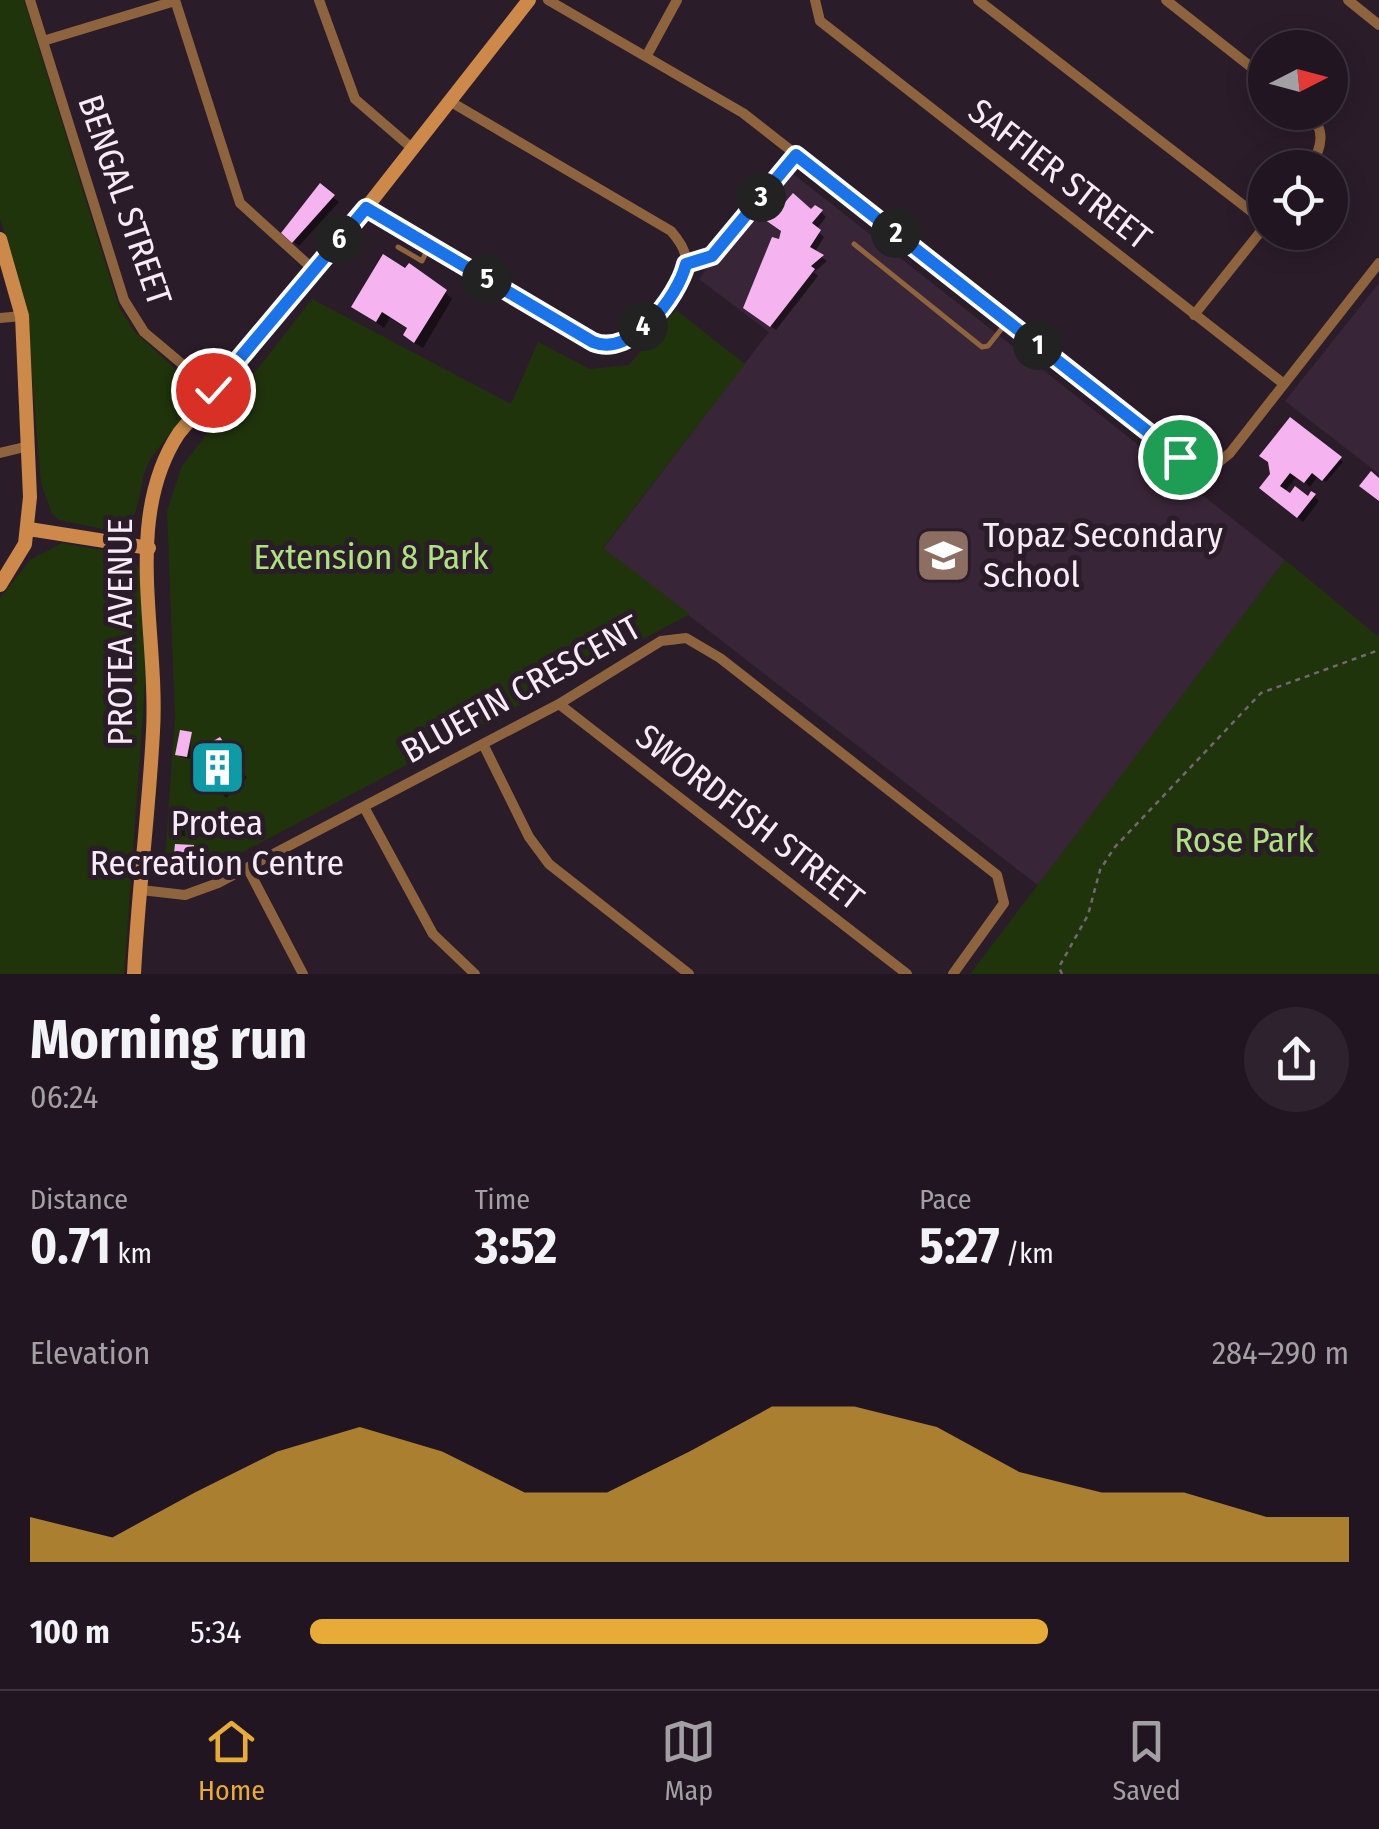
<!DOCTYPE html>
<html lang="en">
<head>
<meta charset="utf-8">
<style>
  body { margin:0; font-family:"Fira Sans Condensed",sans-serif; background:#2d222d; color:#f1f3f6; height:100vh; display:flex; flex-direction:column; font-size:38px; white-space:nowrap }
  * { box-sizing:border-box; margin:0 }
  p { font-size:32px; color:#a29fa5 }
  .icon { flex:none; width:55px; height:55px; fill:none; stroke:currentColor; stroke-width:2; stroke-linecap:round; stroke-linejoin:round }
  .map { position:relative; height:974px; overflow:hidden }
  .details { display:flex; flex-direction:column; background:#201520; flex:1 }
  .details>* { flex:none }
  .needle { width:65px; rotate:84deg }
  .fabs { position:absolute; left:1248px; top:30px; display:grid; gap:20px }
  .fabs a { display:grid; place-items:center; width:100px; height:100px; border-radius:50%; background:#201520; box-shadow:0 5px 25px #0003,0 0 0 2px #3d343e; font-size:50px }
  .pin { position:absolute; display:grid; place-items:center; width:85px; height:85px; color:#fff; margin:-42px; border:5px solid #fff; border-radius:50%; box-shadow:0 2px 10px #0007 }
  .km { position:absolute; width:50px; height:50px; margin:-25px; border-radius:50%; background:#222; color:#fff; font-size:28px; line-height:50px; text-align:center }
  .round { display:grid; place-items:center; flex:none; width:105px; height:105px; border-radius:52px; background:#2d222d }
  .headline { display:flex; align-items:center; justify-content:space-between; height:170px; padding:0 30px }
  h1 { font-size:55px; font-weight:700; line-height:75px }
  .figures { display:grid; grid-template-columns:repeat(3,1fr); gap:15px; height:170px; padding:10px 30px }
  .figures div { display:grid; align-content:center }
  .figures b { font-size:50px; font-weight:700 }
  .figures small { font-size:28px; font-weight:400 }
  .figures p { font-size:28px }
  .chart { height:280px; padding:20px 30px }
  .chart p { display:flex; justify-content:space-between }
  .chart svg { width:100%; height:180px; margin-top:10px; fill:#e7ac37; opacity:.7 }
  ul { padding:0 30px; list-style:none; font-size:32px }
  li { display:grid; grid-template-columns:160px 120px 1fr; align-items:center; height:75px }
  li i { height:25px; border-radius:12px; background:#e7ac37 }
  .menu { display:flex; justify-content:space-around; align-items:center; height:140px; border-top:2px solid #3d343e; background:#201520; font-size:28px; color:#a29fa5 }
  .menu a { display:grid; justify-items:center; gap:5px }
  .menu .active { color:#e7ac37 }
  .map>svg:first-child { display:block }
  .built { fill:#392538 }
  .green { fill:#20340c }
  .shadow { fill:#0007 }
  .building { fill:#f5b3f0 }
  .lines { fill:none; stroke-linecap:round; stroke-linejoin:round }
  .path { stroke:#746673; stroke-width:2.5; stroke-dasharray:5 5; stroke-linecap:butt }
  .lane { stroke:#8e643e; stroke-width:5 }
  .street { stroke:#8e643e; stroke-width:10 }
  .secondary { stroke:#cd8949; stroke-width:14 }
  .route-casing { stroke:#fff; stroke-width:20 }
  .route { stroke:#1a73e8; stroke-width:12 }
  .labels { text-anchor:middle; stroke-width:10; stroke-linejoin:round; paint-order:stroke }
  .street-label { font-size:35px; fill:#f7ecf6; stroke:#2b1c2a }
  .poi-label { font-size:35px; fill:#f7ecf6; stroke:#2b1c2a; text-anchor:start }
  .park-label { font-size:35px; fill:#aee27f; stroke:#2b1c2a }
</style>
</head>
<body>
<div class="map">
<svg width="1379" height="974" viewBox="0 0 1379 974">
  <rect width="100%" height="100%" fill="#2b1c2a"/>
  <path class="built" d="M778,162L1285,560L1039,886L603,549L769,332L699,279L714,259L709,255Z
    M1379,283V474L1285,401Z"/>
  <path class="green" d="M0,0H24L119,307L133,330L196,388C195,408 161,442 149,462C136,485 145,518 118,532L59,520L52,514L41,483L26,304L0,218Z
    M312,299L511,404L538,342L590,369L629,365L676,310L745,364L603,548L690,614L213,868L195,874L164,872L175,718L167,511L182,466Z
    M62,543L131,555L144,575L145,685L124,974H0V598L30,560Z
    M1285,560L1379,637V974H970Z"/>
  <path class="shadow" d="M320,187L339,202L299,246L284,233Z
    M781,210L821,212L826,217L816,230L824,237L815,252L827,261L814,272L818,276L776,330L752,313L781,243Z
    M445,292L452,299L423,348L413,342L409,330L390,318L384,328L354,306Z
    M1290,420L1343,462L1326,482L1318,476L1310,487L1297,476L1284,492L1308,499L1312,494L1319,501L1303,522L1272,496Z
    M191,734L190,759L181,757L178,754Z
    M225,745L247,778L226,798L194,761Z
    M178,828L185,829V836L178,835Z
    M193,848L194,866L179,865L176,862Z"/>
  <path class="building" d="M320,183L335,195L292,243L281,233Z
    M793,193L811,209L815,205L823,210L812,223L821,230L810,247L824,255L811,266L815,269L770,327L743,308L772,237L779,239L781,231L761,217L773,201L781,207Z
    M383,254L405,268L409,263L447,290L414,343L403,335L407,328L382,312L376,322L351,307Z
    M1290,417L1342,457L1322,481L1312,473L1304,483L1290,473L1280,486L1290,493L1295,486L1308,496L1311,491L1316,494L1297,518L1259,488L1270,474L1268,462L1259,456Z
    M1371,471L1379,478V501L1359,486Z
    M180,730L192,732L187,757L175,755Z
    M220,737L244,772L219,794L191,761L201,748Z
    M175,844L194,845L192,864L173,863Z"/>
  <g class="lines">
    <path class="path" d="M1062,974L1059,967L1088,915L1100,870L1114,848L1261,693L1379,650"/>
    <path class="lane" d="M854,244L982,347L988,346L1007,322
      M398,247L422,261L429,246
      M686,263L712,256L794,156"/>
    <path class="street" d="M30,0L124,300L144,332L213,390
      M175,0L240,203L314,270
      M319,0L355,99L413,149
      M548,0L743,113L1196,467L1214,466L1230,453L1379,263
      M815,0L820,21L1284,384
      M978,0L1265,222
      M1166,0L1265,78
      M1348,0L1379,25
      M43,41L175,1
      M647,55L677,0
      M1307,112C1327,129 1322,147 1310,168
      M366,208L601,345C610,346 617,346 625,343C642,335 687,278 686,259C685,248 678,239 671,231L451,102
      M1194,315L1265,226
      M0,318L22,316
      M0,453L29,446
      M559,704L907,974
      M483,744L529,837L549,864L689,974
      M364,807L433,934L475,974
      M248,869L303,974
      M141,890L185,895L218,883L559,704L661,641L686,638L720,658L997,875L1004,903L953,974"/>
    <path class="secondary" d="M0,239L22,316L30,497L25,544L0,585
      M29,529L149,548
      M134,974C138,893 149,812 153,731C159,633 122,519 179,433L366,208L529,0"/>
  </g>
  <g class="lines">
    <defs>
      <path id="route" d="M213,390L366,208L593,342C631,358 678,297 686,264L712,256L796,155L1180,457"/>
    </defs>
    <use href="#route" class="route-casing"/>
    <use href="#route" class="route"/>
  </g>
  <defs>
    <symbol id="school-square" viewBox="-11 -11 22 22"><rect x="-9" y="-9" width="18" height="18" rx="4" fill="#8d6e63" stroke="#2b1c2a"/><path d="M0-5L7-2L0 1L-7-2ZM-4 1L0 2.5L4 1V4Q0 6-4 4Z" fill="#fff"/></symbol>
    <symbol id="building-square" viewBox="-11 -11 22 22"><rect x="-9" y="-9" width="18" height="18" rx="4" fill="#0f9aa8" stroke="#2b1c2a"/><path d="M-4-6H4V6H1V3H-1V6H-4ZM-2.5-4.3h1.7v1.8h-1.7ZM.8-4.3h1.7v1.8H.8ZM-2.5-1h1.7V.8h-1.7ZM.8-1h1.7V.8H.8Z" fill="#fff"/></symbol>
  </defs>
  <g fill-rule="evenodd">
    <use href="#school-square" x="912" y="524" width="63" height="63"/>
    <use href="#building-square" x="186" y="736" width="63" height="63"/>
  </g>
  <g class="labels">
    <g class="street-label">
      <text transform="translate(1060 174) rotate(38)" y="12">SAFFIER STREET</text>
      <text transform="translate(125 200) rotate(71)" y="12">BENGAL STREET</text>
      <text transform="translate(120 632) rotate(-90)" y="12">PROTEA AVENUE</text>
      <text transform="translate(521 689) rotate(-29)" y="12">BLUEFIN CRESCENT</text>
      <text transform="translate(750 817) rotate(38)" y="12">SWORDFISH STREET</text>
    </g>
    <g class="poi-label">
      <text x="983" y="547">Topaz Secondary<tspan x="983" dy="40">School</tspan></text>
      <text x="217" y="835" text-anchor="middle">Protea<tspan x="217" dy="40">Recreation Centre</tspan></text>
    </g>
    <g class="park-label">
      <text x="371" y="569">Extension 8 Park</text>
      <text x="1244" y="852">Rose Park</text>
    </g>
  </g>
</svg>
<div class="fabs">
<a><svg class="needle" viewBox="-14 -14 28 28"><path d="M0-13l5 13h-10z" fill="#e53935"/><path d="M0 13l5-13h-10z" fill="#a29fa5"/></svg></a>
<a><svg class="icon" aria-label="locate" viewBox="0 0 24 24"><circle cx="12" cy="12" r="6"/><path d="M12 2v4M12 18v4M2 12h4M18 12h4"/></svg></a>
</div>
<div class="pin" style="left:1180px;top:457px;background:#1e9e55"><svg class="icon" aria-label="arrive" viewBox="0 0 24 24"><path d="M6 21V4h12l-3 4 3 4H6"/></svg></div>
<div class="pin" style="left:213px;top:390px;background:#d93025"><svg class="icon" aria-label="check" viewBox="0 0 24 24"><path d="M5 12l5 5 9-10"/></svg></div>
<b class="km" style="left:1038px;top:345px">1</b>
<b class="km" style="left:896px;top:233px">2</b>
<b class="km" style="left:761px;top:197px">3</b>
<b class="km" style="left:643px;top:326px">4</b>
<b class="km" style="left:487px;top:279px">5</b>
<b class="km" style="left:339px;top:239px">6</b>
</div>
<section class="details">
<div class="headline"><div><h1>Morning run</h1><p>06:24</p></div><a class="round"><svg class="icon" aria-label="share" viewBox="0 0 24 24"><path d="M12 15V3M7 8l5-5 5 5M5 13v7h14v-7"/></svg></a></div>
<div class="figures">
<div><p>Distance</p><b>0.71<small> km</small></b></div>
<div><p>Time</p><b>3:52</b></div>
<div><p>Pace</p><b>5:27<small> /km</small></b></div>
</div>
<div class="chart"><p><span>Elevation</span>284–290 m</p>
<svg viewBox="0 0 160 44" preserveAspectRatio="none"><path d="M0 44V33L10 38L20 27L30 17L40 11L50 17L60 27L70 27L80 17L90 6L100 6L110 11L120 22L130 27L140 27L150 33L160 33V44z"/></svg>
</div>
<ul>
<li><b>100 m</b>5:34<i style="width:71%"></i></li>
</ul>
</section>
<nav class="menu">
<a class="active"><svg class="icon" aria-label="home" viewBox="0 0 24 24"><path d="M3 11l9-7 9 7M6 9v11h12V9"/></svg>Home</a>
<a><svg class="icon" aria-label="map" viewBox="0 0 24 24"><path d="M3 6l6-2 6 2 6-2v14l-6 2-6-2-6 2zM9 4v14M15 6v14"/></svg>Map</a>
<a><svg class="icon" aria-label="saved" viewBox="0 0 24 24"><path d="M7 4h10v16l-5-4-5 4z"/></svg>Saved</a>
</nav>
</body>
</html>
